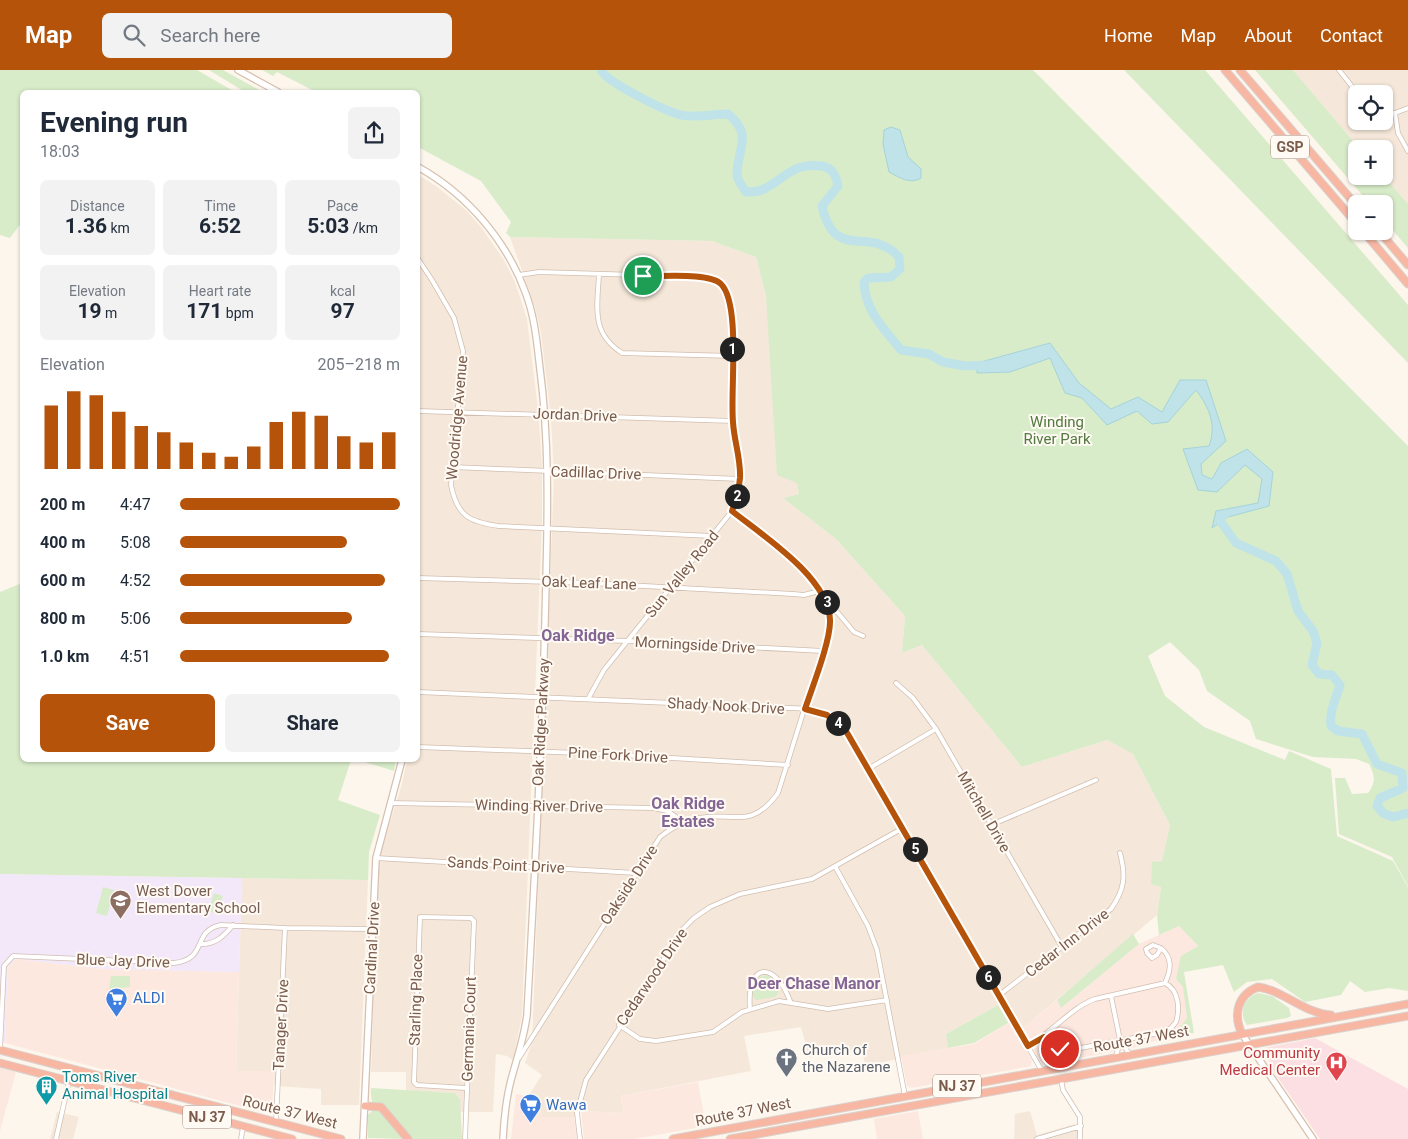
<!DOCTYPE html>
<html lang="en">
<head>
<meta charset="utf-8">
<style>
  body { margin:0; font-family:Roboto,sans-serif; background:#f2f2f3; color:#1f2937; height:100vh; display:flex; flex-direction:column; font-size:19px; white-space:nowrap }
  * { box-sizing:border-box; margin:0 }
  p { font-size:16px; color:#747a83 }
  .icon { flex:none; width:28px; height:28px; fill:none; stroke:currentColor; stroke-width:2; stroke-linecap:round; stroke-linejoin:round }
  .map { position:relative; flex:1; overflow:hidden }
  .panel { position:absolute; left:20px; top:20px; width:400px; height:672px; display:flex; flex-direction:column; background:#fff; border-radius:8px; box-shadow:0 1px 4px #0004 }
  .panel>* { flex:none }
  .controls { position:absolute; left:1348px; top:15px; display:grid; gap:10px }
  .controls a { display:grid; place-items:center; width:45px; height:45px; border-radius:8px; background:#fff; box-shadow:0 1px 4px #0004; font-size:25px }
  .pin { position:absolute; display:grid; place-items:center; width:42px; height:42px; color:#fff; margin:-21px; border:2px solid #fff; border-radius:50%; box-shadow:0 1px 5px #0007 }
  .km { position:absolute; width:25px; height:25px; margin:-12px; border-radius:50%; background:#222; color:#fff; font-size:14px; line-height:25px; text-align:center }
  .round { display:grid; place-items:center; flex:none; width:52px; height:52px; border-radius:8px; background:#f2f2f3 }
  .head { display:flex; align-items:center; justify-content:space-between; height:85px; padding:0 20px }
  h1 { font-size:28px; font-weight:700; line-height:38px }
  .stats { display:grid; grid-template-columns:repeat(3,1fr); gap:8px; height:85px; padding:5px 20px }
  .stats div { display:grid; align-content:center; border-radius:8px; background:#f2f2f3; text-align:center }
  .stats b { font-size:21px; font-weight:700 }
  .stats small { font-size:14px; font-weight:400 }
  .stats p { font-size:14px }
  .chart { height:140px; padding:10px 20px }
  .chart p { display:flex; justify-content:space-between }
  .chart svg { width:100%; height:90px; margin-top:5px; stroke:#b45309; stroke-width:6 }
  .button { display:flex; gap:10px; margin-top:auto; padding:10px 20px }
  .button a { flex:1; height:58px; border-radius:8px; background:#b45309; color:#fff; font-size:20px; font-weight:700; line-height:58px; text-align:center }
  .button a+a { background:#f2f2f3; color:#1f2937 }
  ul { padding:0 20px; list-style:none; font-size:16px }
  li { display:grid; grid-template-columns:80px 60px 1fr; align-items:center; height:38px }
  li i { height:12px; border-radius:6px; background:#b45309 }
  header { display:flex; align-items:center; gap:30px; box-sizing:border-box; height:70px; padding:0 25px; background:#b45309; color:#fff }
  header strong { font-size:24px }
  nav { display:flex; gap:28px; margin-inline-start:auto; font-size:18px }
  .search { width:350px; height:45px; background:#f2f2f3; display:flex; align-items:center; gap:12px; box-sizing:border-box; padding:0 18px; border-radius:8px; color:#747a83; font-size:19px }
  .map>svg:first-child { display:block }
  .residential { fill:#f5e8da; fill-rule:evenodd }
  .commercial { fill:#fde8e0 }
  .education { fill:#f3e8fa }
  .medical { fill:#fbdfe3 }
  .green { fill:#d8ecc9 }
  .water { fill:#bfe3e8; stroke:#a5d3da }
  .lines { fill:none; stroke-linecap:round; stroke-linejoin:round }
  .river { stroke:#bfe3e8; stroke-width:9 }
  .street-casing { stroke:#d1beb0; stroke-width:5.5 }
  .secondary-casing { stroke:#d6c0b0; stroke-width:8 }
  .highway-casing { stroke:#dad1cd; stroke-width:9 }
  .street { stroke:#fff; stroke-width:4 }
  .secondary { stroke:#fff; stroke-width:5.5 }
  .highway { stroke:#f7b7a3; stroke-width:7 }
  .route-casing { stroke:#fff; stroke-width:10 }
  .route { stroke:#b45309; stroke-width:6 }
  .labels { text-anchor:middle; stroke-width:4; stroke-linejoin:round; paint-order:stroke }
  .shield { fill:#fffaf3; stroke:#a28b7f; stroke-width:1 }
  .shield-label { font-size:14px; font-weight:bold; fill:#7a5c4d }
  .street-label { font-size:15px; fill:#7a5c4d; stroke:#fffaf3 }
  .park-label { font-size:15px; fill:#537a41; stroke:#fffaf3 }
  .education-label { font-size:15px; fill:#785e54; stroke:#fffaf3; text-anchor:start }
  .shop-label { font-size:15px; fill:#366cbe; stroke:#fffaf3; text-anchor:start }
  .worship-label { font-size:15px; fill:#5b616d; stroke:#fffaf3; text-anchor:start }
  .health-label { font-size:15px; fill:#be3a42; stroke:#fffaf3; text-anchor:end }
  .culture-label { font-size:15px; fill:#0d838f; stroke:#fffaf3; text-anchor:start }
  .neighbourhood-label { font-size:16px; font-weight:bold; fill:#846695; stroke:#fffaf3 }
</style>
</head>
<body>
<header>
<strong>Map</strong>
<div class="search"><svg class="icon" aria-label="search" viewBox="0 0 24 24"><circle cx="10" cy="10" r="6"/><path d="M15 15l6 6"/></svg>Search here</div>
<nav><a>Home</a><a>Map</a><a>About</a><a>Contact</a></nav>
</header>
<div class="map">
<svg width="1408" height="1069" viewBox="0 0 1408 1069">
  <rect width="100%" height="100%" fill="#fdf6ec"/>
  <path class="residential" d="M1293,0H1408V134L1384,106V79H1360ZM1356,24H1384V51H1356Z
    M418,105L436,116L466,140L481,157L504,190L515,212L527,249L538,339L542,396V453L522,946L513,990L507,986L496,984L493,1042H460V1029L455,1023L406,1021V1002H371L378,790L402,714L407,690H418Z
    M510,167L712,171L756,187L766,226L799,424L783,428L836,469L905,546L902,583L922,575L1022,697L1107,670L1133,684L1170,755L1162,791L1152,793L1161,816L1157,845L1022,959L1008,953L998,935L946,964L948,978L865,996L862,979L809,987L801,957L744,966L751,1001L621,1026L623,1043L581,1041L574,1047H540L542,1030L527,1028L542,1005L525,993L532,972L554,405L551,349L541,263L535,237Z
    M242,808L368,810L359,1035H321V1019L274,1016V1001H236Z
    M1030,1041L1037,1065L1082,1052V1069H1014L1015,1044Z
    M57,1042L79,1047L73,1069H50Z"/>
  <path class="commercial" d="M1179,856L1198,876L1181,886L1187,948L1174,965L1133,978L1046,994L1041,992L1022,959L1057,930L1061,938L1139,874Z
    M16,889L104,899L239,902L236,1001H274L272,1041L266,1043L5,973L8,897Z
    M1010,952L1032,991L1031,996L912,1018L907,1016L901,986L974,974Z
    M0,998L16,1002L0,1061Z
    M698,1012L706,1056L635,1069H584L581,1041L623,1043L621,1026Z
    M516,1024L542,1030L540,1047H574L577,1069H511Z
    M918,1041L923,1069H877L874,1049Z"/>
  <path class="education" d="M0,804L242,808L239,902L104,899L16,889L8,897L5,973L0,972Z"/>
  <path class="medical" d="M1315,968L1408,1019V1069H1320L1274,1002L1264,978Z"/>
  <path class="green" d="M0,0H197L235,22H22V152L10,168L0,165Z
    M209,0H223L263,22H245Z
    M262,0H1033L1408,376V816L1392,787L1339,764L1335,708H1345L1352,724L1368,723C1376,712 1375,706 1369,694L1356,689L1313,687L1256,669L1250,651L1207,621L1199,600L1170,572L1148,586L1165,626L1204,657L1285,690L1289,681L1331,699L1337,766L1393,791L1408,817V921L1389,918L1365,922L1350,911L1341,925L1305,932L1272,909L1247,912L1234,922L1223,895L1184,902L1194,963L1174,965L1187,948L1183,917L1176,909L1181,886L1198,876L1179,856L1159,865L1157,845L1161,817L1151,814L1152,792L1162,791L1170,755L1133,684L1107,670L1022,697L922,575L902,583L905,546L836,469L783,428L799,424L797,413L777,405L766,226L756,187L712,171L510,167L506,163L511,152L481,111L418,77V22H316L277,2L273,6Z
    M1124,0H1205L1408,235V293Z
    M1255,0H1293L1360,79H1356V106H1384L1408,134V178L1384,150V134H1370Z
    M22,513V690H351L338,730L380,745L369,782L368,810L0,804V522Z
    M358,690H396L394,701Z
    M103,817L114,820L107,846L96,843Z
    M214,823L223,826L217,844L208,841Z
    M1133,864L1139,874L1061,938L1057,930Z
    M766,905L774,908L780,921L775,927L756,930C748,923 753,916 757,908Z
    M111,906H130V917L109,919Z
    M1258,923L1272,926L1289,938L1291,946L1287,948L1247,955C1238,943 1244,928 1258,923Z
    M998,935L1008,953L974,973L948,978L946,964Z
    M370,1018L371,1027V1018L455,1023L460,1029L462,1069H412L380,1034L372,1032Z
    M374,1039H378L404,1069L368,1068V1045Z"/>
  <path class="water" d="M891,57L900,60L908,87L921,99V108C910,115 899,107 889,102L883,74L884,60Z
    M1050,273L1079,313L1111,339L1138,327L1162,342L1180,310H1206L1226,371L1201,394L1202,405L1212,409L1221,393L1247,379L1273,402L1269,436L1228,447L1212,458L1216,441L1258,433L1262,409L1245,395L1217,422L1198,420L1183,379L1209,376C1217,355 1209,337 1196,320L1168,352L1152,354L1137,341L1107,355L1082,328L1065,323L1050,288L1010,302L977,303V293Z"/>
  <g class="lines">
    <path class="river" d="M601,0C606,12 667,42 681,45C693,48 715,44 728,44C754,65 737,78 737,105C737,110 743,117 746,122C751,122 757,122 762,120C785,109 792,92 822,96C833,98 836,106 838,116L822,136C835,194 869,154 899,187L900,199L891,207L868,208L864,212C865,241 884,259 901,280L929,284L943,292L965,296L987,295
      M1225,444L1220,448L1221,452L1236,473L1276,491L1287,504L1298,541L1313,561L1317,573L1312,595L1319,604L1332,605L1340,615C1336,629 1329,641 1331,656L1338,661L1362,664L1377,694L1402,703L1403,718L1380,728L1377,736L1383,743L1393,747L1408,743"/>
    <defs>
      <path id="street" d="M1339,0L1358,24
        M1384,42L1395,43L1408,38
        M1395,43L1398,63L1408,81
        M418,189L432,210L454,248L463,281L451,415C457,446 469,452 499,456L712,466
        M519,205L539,202L704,207L720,213L725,219L731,237L733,351L739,392L740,409L732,441L604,600L588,629
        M599,205C597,238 591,263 622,283L733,286
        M418,341L733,351
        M453,397L740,409
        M732,441L799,495L819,521L829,537L838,543L854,562L863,566
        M418,508L589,513L793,524L804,525L819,521
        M418,564L628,571L823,581
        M896,613L913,628L936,659L1062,877
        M418,622L813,639L831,647L846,661L1042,1001
        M418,677L605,684L788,695
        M868,699L936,659
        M390,733L653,738L668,741L684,753
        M991,755L1096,710
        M376,788L636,803
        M836,798L868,856L877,880L905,1026
        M200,874C215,875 224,866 233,855
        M1153,875L1161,878L1157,885L1152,888L1147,883L1146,879Z
        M1161,878C1173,888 1171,900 1165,913
        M998,926L1111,839C1125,819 1126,806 1120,783
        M1111,926L1120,970
        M750,939C746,892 775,890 790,931
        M619,955L640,969L656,971L713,962L742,942L779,931L828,939L887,930
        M1028,976C1052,963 1070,938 1095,929L1165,913C1179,920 1180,939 1176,952L1171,958L1160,963L1070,980L1056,977L1044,967
        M0,980L4,896L13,886L174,893C209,889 191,861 221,855L285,858L372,859
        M1116,987L1120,970L1130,985
        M519,988L660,767C670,759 682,752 694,749C731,739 749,763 778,723L829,560V537
        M1061,1009L1063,1020L1080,1047V1069
        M276,1052L285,858
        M56,1069L69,1011
        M241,1069L243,1057
        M465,1069L474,851L471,848L420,847L414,1012L417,1015L466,1018
        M580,1069L577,1043L586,1010L683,859L694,848L710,837L740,824L812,809L903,758
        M1037,1069L1081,1056"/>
      <path id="secondary" d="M238,0L278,22
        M418,97C467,124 507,171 526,224C535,248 537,274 540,299C549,369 548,439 546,510C543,655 535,800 527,945C524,968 517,988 511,1010C506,1029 504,1049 503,1069
        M1242,964L1313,1069
        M363,1069L376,788L402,690"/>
      <path id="highway" d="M1225,0L1356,153
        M1240,0L1356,135
        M1363,161L1408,214
        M1379,161L1408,195
        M1242,964C1233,945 1237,925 1258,917C1285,921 1303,943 1331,945
        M0,980L341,1069
        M0,993L292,1069
        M365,1036L381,1037L408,1069
        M673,1069L1408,934
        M730,1069L1408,946"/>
    </defs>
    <use href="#street" class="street-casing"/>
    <use href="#secondary" class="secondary-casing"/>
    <use href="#highway" class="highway-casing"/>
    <use href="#street" class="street"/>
    <use href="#secondary" class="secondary"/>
    <use href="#highway" class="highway"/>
  </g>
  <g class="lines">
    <defs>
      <path id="route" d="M643,206C661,207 709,202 721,214C741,234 730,321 733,352C734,371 741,389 740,408C739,419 736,430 732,441C762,465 829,508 830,550C831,570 812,618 805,639L827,645L846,661L1028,976L1044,967L1060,979"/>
    </defs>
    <use href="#route" class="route-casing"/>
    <use href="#route" class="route"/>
  </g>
  <defs>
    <symbol id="school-pin" viewBox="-11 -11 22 30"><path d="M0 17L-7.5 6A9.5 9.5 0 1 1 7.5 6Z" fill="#8d6e63" stroke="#fffaf3"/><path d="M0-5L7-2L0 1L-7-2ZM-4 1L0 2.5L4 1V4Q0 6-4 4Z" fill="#fff"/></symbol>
    <symbol id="supermarket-pin" viewBox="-11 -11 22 30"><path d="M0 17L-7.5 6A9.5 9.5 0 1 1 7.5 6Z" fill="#3f7fe0" stroke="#fffaf3"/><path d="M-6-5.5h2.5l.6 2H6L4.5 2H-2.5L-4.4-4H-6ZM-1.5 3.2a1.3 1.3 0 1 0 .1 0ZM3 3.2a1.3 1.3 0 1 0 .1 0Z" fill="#fff"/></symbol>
    <symbol id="church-pin" viewBox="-11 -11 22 30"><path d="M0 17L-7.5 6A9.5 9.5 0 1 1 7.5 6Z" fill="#6b7280" stroke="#fffaf3"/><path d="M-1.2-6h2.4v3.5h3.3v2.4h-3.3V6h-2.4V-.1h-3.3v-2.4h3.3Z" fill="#fff"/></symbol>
    <symbol id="hospital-pin" viewBox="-11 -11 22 30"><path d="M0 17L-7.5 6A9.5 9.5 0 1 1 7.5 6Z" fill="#e0444e" stroke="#fffaf3"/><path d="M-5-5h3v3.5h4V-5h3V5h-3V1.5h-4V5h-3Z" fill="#fff"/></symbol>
    <symbol id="building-pin" viewBox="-11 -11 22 30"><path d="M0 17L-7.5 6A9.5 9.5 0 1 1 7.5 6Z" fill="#0f9aa8" stroke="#fffaf3"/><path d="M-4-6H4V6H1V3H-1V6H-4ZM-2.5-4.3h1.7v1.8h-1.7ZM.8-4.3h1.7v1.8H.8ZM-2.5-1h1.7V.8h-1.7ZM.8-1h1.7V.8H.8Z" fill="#fff"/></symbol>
  </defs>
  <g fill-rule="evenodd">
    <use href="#school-pin" x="108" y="818" width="25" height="34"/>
    <use href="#supermarket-pin" x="104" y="916" width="25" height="34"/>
    <use href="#church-pin" x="774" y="976" width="25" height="34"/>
    <use href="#hospital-pin" x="1324" y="980" width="25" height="34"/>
    <use href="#building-pin" x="34" y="1004" width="25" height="34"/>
    <use href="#supermarket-pin" x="518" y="1022" width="25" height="34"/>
  </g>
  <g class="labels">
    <g class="shield">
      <rect x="1271" y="65.5" width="38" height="23" rx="4"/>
      <rect x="933" y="1004.5" width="48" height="23" rx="4"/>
      <rect x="183" y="1035.5" width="48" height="23" rx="4"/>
    </g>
    <g class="shield-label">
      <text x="1290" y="82">GSP</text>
      <text x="957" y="1021">NJ 37</text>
      <text x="207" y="1052">NJ 37</text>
    </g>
    <g class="street-label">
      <text transform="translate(575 345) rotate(2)" y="5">Jordan Drive</text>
      <text transform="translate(457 348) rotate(-85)" y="5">Woodridge Avenue</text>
      <text transform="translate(596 403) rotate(2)" y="5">Cadillac Drive</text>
      <text transform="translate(682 504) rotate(-51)" y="5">Sun Valley Road</text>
      <text transform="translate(589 513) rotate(2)" y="5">Oak Leaf Lane</text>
      <text transform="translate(695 575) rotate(3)" y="5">Morningside Drive</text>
      <text transform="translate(726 636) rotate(3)" y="5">Shady Nook Drive</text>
      <text transform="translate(541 652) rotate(-87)" y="5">Oak Ridge Parkway</text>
      <text transform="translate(618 685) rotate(3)" y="5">Pine Fork Drive</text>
      <text transform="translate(539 736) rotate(1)" y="5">Winding River Drive</text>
      <text transform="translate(984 742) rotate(60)" y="5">Mitchell Drive</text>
      <text transform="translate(506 795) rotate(3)" y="5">Sands Point Drive</text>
      <text transform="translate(629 815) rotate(-57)" y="5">Oakside Drive</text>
      <text transform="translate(1067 873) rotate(-38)" y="5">Cedar Inn Drive</text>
      <text transform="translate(372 878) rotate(-87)" y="5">Cardinal Drive</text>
      <text transform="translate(123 891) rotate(2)" y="5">Blue Jay Drive</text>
      <text transform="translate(652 907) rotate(-56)" y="5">Cedarwood Drive</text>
      <text transform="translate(416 930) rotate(-88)" y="5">Starling Place</text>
      <text transform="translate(281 955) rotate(-87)" y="5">Tanager Drive</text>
      <text transform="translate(469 959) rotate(-88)" y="5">Germania Court</text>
      <text transform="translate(1141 969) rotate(-10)" y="5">Route 37 West</text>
      <text transform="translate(290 1042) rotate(14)" y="5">Route 37 West</text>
      <text transform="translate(743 1042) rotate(-11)" y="5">Route 37 West</text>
    </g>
    <g class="park-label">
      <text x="1057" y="357">Winding<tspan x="1057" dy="17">River Park</tspan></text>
    </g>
    <g class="education-label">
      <text x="136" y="826">West Dover<tspan x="136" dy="17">Elementary School</tspan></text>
    </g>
    <g class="shop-label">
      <text x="133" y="933">ALDI</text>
      <text x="546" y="1040">Wawa</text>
    </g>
    <g class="worship-label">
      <text x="802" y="985">Church of<tspan x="802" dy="17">the Nazarene</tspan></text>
    </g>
    <g class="health-label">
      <text x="1320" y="988">Community<tspan x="1320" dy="17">Medical Center</tspan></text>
    </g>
    <g class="culture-label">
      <text x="62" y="1012">Toms River<tspan x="62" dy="17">Animal Hospital</tspan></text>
    </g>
    <g class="neighbourhood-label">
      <text x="578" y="571">Oak Ridge</text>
      <text x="688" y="739">Oak Ridge<tspan x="688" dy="18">Estates</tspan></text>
      <text x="814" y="919">Deer Chase Manor</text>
    </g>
  </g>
</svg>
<div class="controls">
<a><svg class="icon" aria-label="locate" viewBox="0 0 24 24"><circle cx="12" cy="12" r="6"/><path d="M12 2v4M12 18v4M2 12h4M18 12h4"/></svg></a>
<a>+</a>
<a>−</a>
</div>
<div class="pin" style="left:643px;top:206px;background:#1e9e55"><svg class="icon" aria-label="arrive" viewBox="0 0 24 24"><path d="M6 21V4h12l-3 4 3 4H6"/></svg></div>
<div class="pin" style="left:1060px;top:979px;background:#d93025"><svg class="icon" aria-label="check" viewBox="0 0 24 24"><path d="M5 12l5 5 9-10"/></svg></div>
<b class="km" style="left:732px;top:279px">1</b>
<b class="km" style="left:737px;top:426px">2</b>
<b class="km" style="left:827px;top:532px">3</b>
<b class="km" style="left:838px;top:653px">4</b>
<b class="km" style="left:915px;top:779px">5</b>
<b class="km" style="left:988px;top:907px">6</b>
<section class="panel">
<div class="head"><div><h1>Evening run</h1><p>18:03</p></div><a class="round"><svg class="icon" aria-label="share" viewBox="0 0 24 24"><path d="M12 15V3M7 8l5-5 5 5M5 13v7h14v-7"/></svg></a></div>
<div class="stats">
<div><p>Distance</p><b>1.36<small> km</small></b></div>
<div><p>Time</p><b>6:52</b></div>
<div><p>Pace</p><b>5:03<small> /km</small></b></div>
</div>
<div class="stats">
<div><p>Elevation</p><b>19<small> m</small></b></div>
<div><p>Heart rate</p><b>171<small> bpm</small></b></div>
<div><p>kcal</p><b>97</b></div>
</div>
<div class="chart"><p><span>Elevation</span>205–218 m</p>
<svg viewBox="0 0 160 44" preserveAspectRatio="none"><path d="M5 44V13M15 44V6M25 44V8M35 44V16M45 44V23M55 44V26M65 44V31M75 44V36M85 44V38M95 44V33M105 44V21M115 44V16M125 44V18M135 44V28M145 44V31M155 44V26"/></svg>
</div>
<ul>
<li><b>200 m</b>4:47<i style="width:100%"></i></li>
<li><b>400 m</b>5:08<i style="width:76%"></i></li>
<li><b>600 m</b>4:52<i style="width:93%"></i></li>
<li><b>800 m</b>5:06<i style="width:78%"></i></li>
<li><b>1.0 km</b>4:51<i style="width:95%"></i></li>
</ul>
<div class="button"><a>Save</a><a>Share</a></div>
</section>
</div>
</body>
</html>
